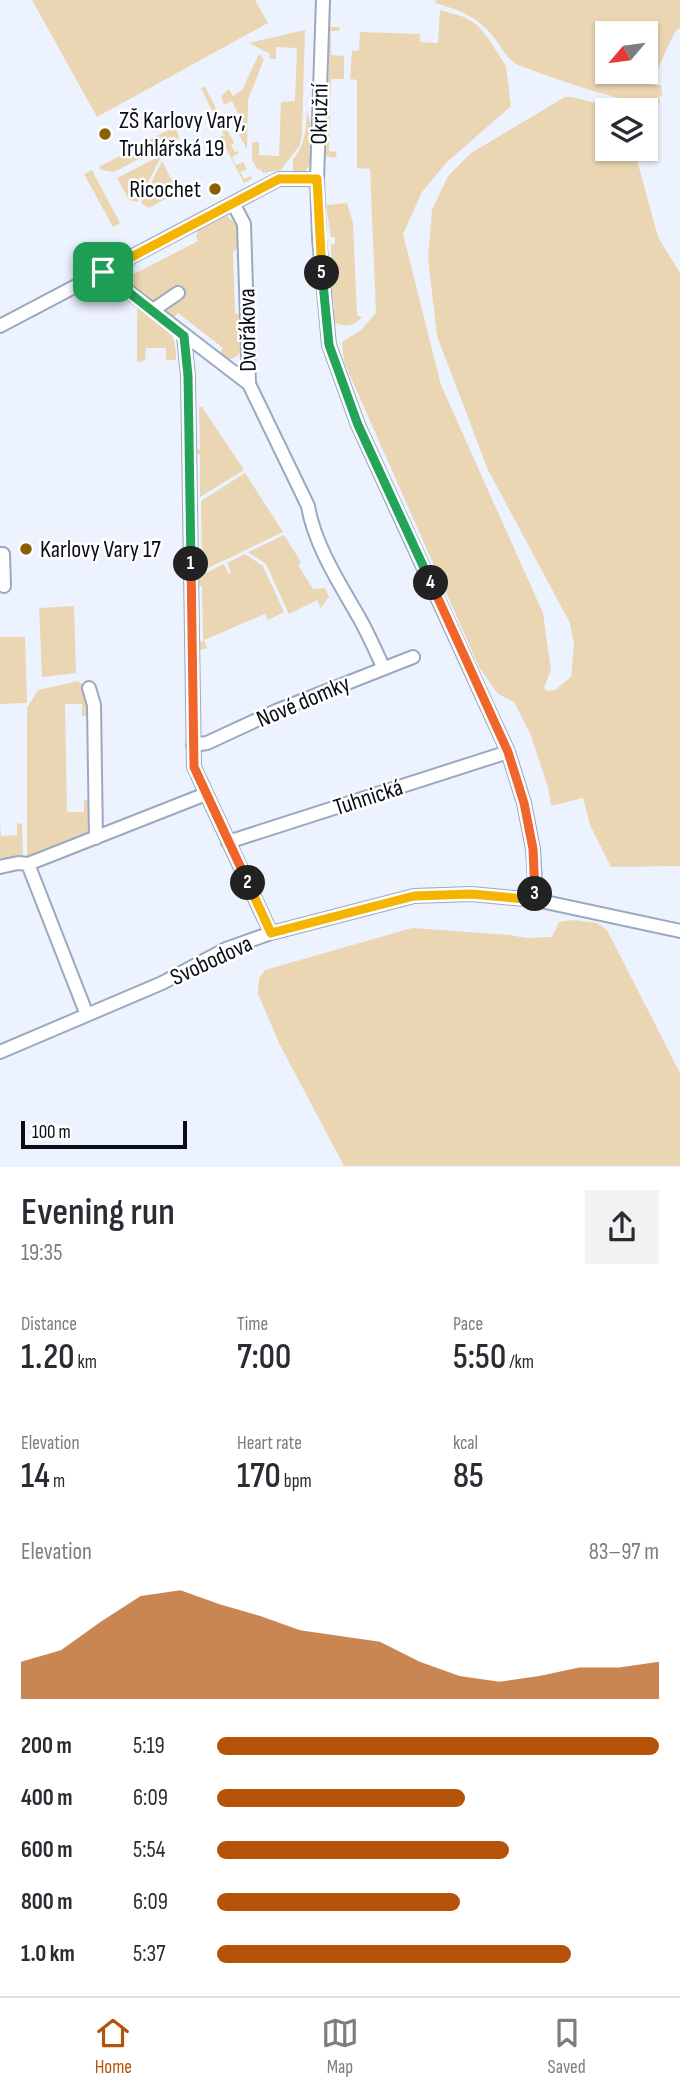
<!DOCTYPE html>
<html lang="en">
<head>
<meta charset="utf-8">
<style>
  body { margin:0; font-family:"Sofia Sans Condensed",sans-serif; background:#f2f2f3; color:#2b2b33; height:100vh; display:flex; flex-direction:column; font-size:26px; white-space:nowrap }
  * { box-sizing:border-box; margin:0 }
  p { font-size:23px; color:#7c7c81 }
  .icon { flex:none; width:38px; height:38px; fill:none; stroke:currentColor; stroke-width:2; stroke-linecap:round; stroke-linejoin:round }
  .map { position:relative; height:1167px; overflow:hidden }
  .details { display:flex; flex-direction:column; background:#fff; flex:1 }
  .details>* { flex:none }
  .needle { width:46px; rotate:241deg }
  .buttons { position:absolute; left:595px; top:21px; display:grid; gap:14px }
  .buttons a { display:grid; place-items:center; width:63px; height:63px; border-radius:0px; background:#fff; box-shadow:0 2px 5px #0004; font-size:35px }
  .scale { position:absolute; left:21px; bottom:18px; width:166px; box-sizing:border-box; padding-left:7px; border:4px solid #090e16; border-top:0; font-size:19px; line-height:24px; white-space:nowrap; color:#090e16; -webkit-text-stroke:5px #fff; paint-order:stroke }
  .pin { position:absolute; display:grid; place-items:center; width:60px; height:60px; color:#fff; margin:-30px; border-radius:14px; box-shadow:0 4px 10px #0006 }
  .km { position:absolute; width:35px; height:35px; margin:-18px; border-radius:50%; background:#222; color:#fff; font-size:19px; line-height:35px; text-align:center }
  .round { display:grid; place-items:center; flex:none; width:74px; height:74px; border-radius:0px; background:#f2f2f3 }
  .summary { display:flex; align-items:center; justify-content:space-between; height:119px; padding:0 21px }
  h1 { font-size:38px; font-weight:600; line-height:52px }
  .stats { display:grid; grid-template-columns:repeat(3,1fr); gap:10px; height:119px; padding:7px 21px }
  .stats div { display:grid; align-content:center }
  .stats b { font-size:35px; font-weight:600 }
  .stats small { font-size:19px; font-weight:400 }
  .stats p { font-size:19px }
  .chart { height:196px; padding:14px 21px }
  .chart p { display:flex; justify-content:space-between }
  .chart svg { width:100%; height:126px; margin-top:7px; fill:#b45309; opacity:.7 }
  ul { padding:0 21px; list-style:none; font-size:23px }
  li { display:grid; grid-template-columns:112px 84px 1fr; align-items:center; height:52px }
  li i { height:18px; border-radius:9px; background:#b45309 }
  .tabs { display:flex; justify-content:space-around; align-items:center; height:98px; border-top:2px solid #e1e1e2; background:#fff; font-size:19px; color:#7c7c81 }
  .tabs a { display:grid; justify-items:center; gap:4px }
  .tabs .selected { color:#b45309 }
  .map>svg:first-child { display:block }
  .green { fill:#ead6b2; fill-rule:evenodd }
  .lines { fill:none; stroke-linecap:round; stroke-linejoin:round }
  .minor-casing { stroke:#9aa9c1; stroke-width:16 }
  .minor { stroke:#fff; stroke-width:12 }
  .split-1-casing { stroke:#fff; stroke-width:14 }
  .split-2-casing { stroke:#fff; stroke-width:14 }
  .split-3-casing { stroke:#fff; stroke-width:14 }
  .split-4-casing { stroke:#fff; stroke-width:14 }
  .split-5-casing { stroke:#fff; stroke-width:14 }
  .split-6-casing { stroke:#fff; stroke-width:14 }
  .split-1 { stroke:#22a559; stroke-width:9 }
  .split-2 { stroke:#f0652b; stroke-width:9 }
  .split-3 { stroke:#f5b400; stroke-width:9 }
  .split-4 { stroke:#f0652b; stroke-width:9 }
  .split-5 { stroke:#22a559; stroke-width:9 }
  .split-6 { stroke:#f5b400; stroke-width:9 }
  .poi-dot { fill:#886200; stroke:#fff; stroke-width:2.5 }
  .labels { text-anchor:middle; stroke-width:5; stroke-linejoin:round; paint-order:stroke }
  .street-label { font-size:24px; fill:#090e16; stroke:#fff }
  .poi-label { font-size:24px; fill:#090e16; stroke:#fff; text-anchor:start }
</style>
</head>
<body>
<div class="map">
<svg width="680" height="1167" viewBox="0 0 680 1167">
  <rect width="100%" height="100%" fill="#edf3fe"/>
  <path class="green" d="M32,0H255L268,23L97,117Z
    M331,0V27H340L339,31H331V55L344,56V79H331L329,151L336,152L337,156L334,158L326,156Z
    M436,0H680V28L675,32L650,85H661L662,96L659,97L660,103C623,105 554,78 518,65C507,59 503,50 496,40C480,18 461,10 435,3ZM607,33H646V72H607Z
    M440,10L464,17L477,25L488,38L506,66L511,106L447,162L422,192L403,234L441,385L543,613L551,670L544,688L548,691L555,690L571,677L574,644L570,623L488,470L437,336L428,258L432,210L448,176L471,153L565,97H572L623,110H607V149H634L658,237L680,273V866L611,867L590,825L583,798L551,806L548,787L530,733L514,702L498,694L479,667L344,362L342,342L361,330L376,313L370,169L357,168V80L350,79L352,51L359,50L360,32L420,34V42L438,43Z
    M305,30L302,133L300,145L281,170L263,173L260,169L258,170L252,160V142H259V155L279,156L281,102L295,101L297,48L276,47V59H269L270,54L249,43Z
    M259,54L264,59L248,100L247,149L239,135L246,130L232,101L224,105L221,96L229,89L233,96L242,90Z
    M205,87L234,143L231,145L235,152L238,151L239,153L232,157L236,165L243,162L247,169L240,172L244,179L251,176L252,179L244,183L220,137L224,135L201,88Z
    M307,109L312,133V163L304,172L293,174V159C306,144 306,129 307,109Z
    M176,126L179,138L114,172L101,170L99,167Z
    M162,155L138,202L129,200L117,178Z
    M162,161L178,192L149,208L141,203Z
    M92,170L120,223L113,227L84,174Z
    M347,203L353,223L357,315L362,317C354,326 345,328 334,322L332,309H335L332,292L331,245L335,244V237H331L326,205Z
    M227,216L236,224L239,223L242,244L233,252L235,313L242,316L245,347C239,357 229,364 218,356L223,348L178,313L172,320L118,276L123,269L134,274L198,241L196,236L199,229Z
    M137,305C162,324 177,326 176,360H166V348H146L145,361L137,362Z
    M199,407H202L244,470L200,497V455L191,450V446L200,450Z
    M245,473L283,532L202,571L201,501Z
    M284,535L301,562L298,565L313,589L325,588L329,597L321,608L317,600L289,614L266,564L248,552Z
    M245,554L263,566L284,612L268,620L265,614L204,640L207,648L197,651L194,638L203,642L202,587L194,583L193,579L224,564L228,573H231L227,563Z
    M74,606L76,673L42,677L39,608Z
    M0,637H25L27,703L0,704Z
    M78,681L84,686L91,716H82V704H65L67,812H84V800H92V827L89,835L27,857V708L38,690Z
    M0,822L1,836L17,835V823L22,824L23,858L0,860Z
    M573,920L597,923L607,930L680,1073V1166H344L280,1045L258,994L259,978L265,970L412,928L510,935L526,938L552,937L559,922Z"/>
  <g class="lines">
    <defs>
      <path id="minor" d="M323,0L317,179L319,238L329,345L358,425L508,752L524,803L533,849L536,900
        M233,203L244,224L249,384
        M103,272L249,384L308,506C314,543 338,581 357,614C367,631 375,649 383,667
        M153,310L178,293
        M0,326L279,179H317
        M184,336L188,376L194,767L271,933
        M0,554H3L4,586
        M89,688L94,705L96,838
        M193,745L207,743L276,711L413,657
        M228,842L508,752
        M28,864L87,1015
        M0,867L18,863L28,864L206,794
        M0,1052L162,983L226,949L271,933L414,896L471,894L536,900L680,931"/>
    </defs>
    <use href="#minor" class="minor-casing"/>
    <use href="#minor" class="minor"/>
  </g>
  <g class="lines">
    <defs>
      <path id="split-1" d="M103,272L184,336L188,376L191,564"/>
      <path id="split-2" d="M191,564L194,767L248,883"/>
      <path id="split-3" d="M248,883L271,933L414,896L471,894L536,900L535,894"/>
      <path id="split-4" d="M431,583L508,752L524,803L533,849L535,894"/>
      <path id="split-5" d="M322,273L329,345L358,425L431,583"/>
      <path id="split-6" d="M103,272L279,179H317L322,273"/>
    </defs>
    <use href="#split-1" class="split-1-casing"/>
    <use href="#split-2" class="split-2-casing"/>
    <use href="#split-3" class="split-3-casing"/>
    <use href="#split-4" class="split-4-casing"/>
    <use href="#split-5" class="split-5-casing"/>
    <use href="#split-6" class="split-6-casing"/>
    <use href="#split-1" class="split-1"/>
    <use href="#split-2" class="split-2"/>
    <use href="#split-3" class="split-3"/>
    <use href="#split-4" class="split-4"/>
    <use href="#split-5" class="split-5"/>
    <use href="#split-6" class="split-6"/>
  </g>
  <g class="poi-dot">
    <circle cx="105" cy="134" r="7"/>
    <circle cx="215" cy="189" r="7"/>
    <circle cx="26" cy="549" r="7"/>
  </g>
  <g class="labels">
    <g class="street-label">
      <text transform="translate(319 114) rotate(-89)" y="8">Okružní</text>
      <text transform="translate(247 330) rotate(-91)" y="8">Dvořákova</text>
      <text transform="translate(303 701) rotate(-23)" y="8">Nové domky</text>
      <text transform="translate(368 797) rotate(-18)" y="8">Tuhnická</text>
      <text transform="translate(211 960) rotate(-25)" y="8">Svobodova</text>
    </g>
    <g class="poi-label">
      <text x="119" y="128">ZŠ Karlovy Vary,<tspan x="119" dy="28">Truhlářská 19</tspan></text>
      <text x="201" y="197" text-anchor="end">Ricochet</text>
      <text x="40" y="557">Karlovy Vary 17</text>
    </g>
  </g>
</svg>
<div class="buttons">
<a><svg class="needle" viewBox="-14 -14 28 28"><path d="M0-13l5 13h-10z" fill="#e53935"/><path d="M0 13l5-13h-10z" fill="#7c7c81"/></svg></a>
<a><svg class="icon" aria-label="layers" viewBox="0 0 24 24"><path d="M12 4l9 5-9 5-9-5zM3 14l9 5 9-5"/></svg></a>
</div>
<div class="scale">100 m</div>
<div class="pin" style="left:103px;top:272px;background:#1e9e55"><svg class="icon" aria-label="arrive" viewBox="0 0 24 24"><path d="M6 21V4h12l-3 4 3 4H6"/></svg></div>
<b class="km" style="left:191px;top:564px">1</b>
<b class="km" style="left:248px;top:883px">2</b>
<b class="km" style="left:535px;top:894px">3</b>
<b class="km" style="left:431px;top:583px">4</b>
<b class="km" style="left:322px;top:273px">5</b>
</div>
<section class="details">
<div class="summary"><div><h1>Evening run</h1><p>19:35</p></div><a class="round"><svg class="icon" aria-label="share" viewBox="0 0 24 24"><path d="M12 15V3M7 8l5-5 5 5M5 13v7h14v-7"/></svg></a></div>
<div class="stats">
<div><p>Distance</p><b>1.20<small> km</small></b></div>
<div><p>Time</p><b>7:00</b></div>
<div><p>Pace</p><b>5:50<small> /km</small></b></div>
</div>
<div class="stats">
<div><p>Elevation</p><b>14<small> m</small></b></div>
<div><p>Heart rate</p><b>170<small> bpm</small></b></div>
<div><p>kcal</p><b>85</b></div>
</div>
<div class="chart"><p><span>Elevation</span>83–97 m</p>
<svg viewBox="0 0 160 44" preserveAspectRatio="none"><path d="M0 44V31L10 27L20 17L30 8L40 6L50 11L60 15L70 20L80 22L90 24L100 31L110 36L120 38L130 36L140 33L150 33L160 31V44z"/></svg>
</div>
<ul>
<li><b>200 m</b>5:19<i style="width:100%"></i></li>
<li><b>400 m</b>6:09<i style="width:56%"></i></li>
<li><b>600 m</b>5:54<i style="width:66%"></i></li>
<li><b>800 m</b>6:09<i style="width:55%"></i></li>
<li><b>1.0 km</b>5:37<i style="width:80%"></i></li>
</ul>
</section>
<nav class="tabs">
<a class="selected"><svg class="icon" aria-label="home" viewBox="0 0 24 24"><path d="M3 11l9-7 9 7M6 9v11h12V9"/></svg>Home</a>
<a><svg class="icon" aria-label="map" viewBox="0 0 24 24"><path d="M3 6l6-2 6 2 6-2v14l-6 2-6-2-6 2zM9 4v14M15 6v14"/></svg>Map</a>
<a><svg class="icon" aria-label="saved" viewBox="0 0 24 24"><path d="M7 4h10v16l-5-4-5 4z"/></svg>Saved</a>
</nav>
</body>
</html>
